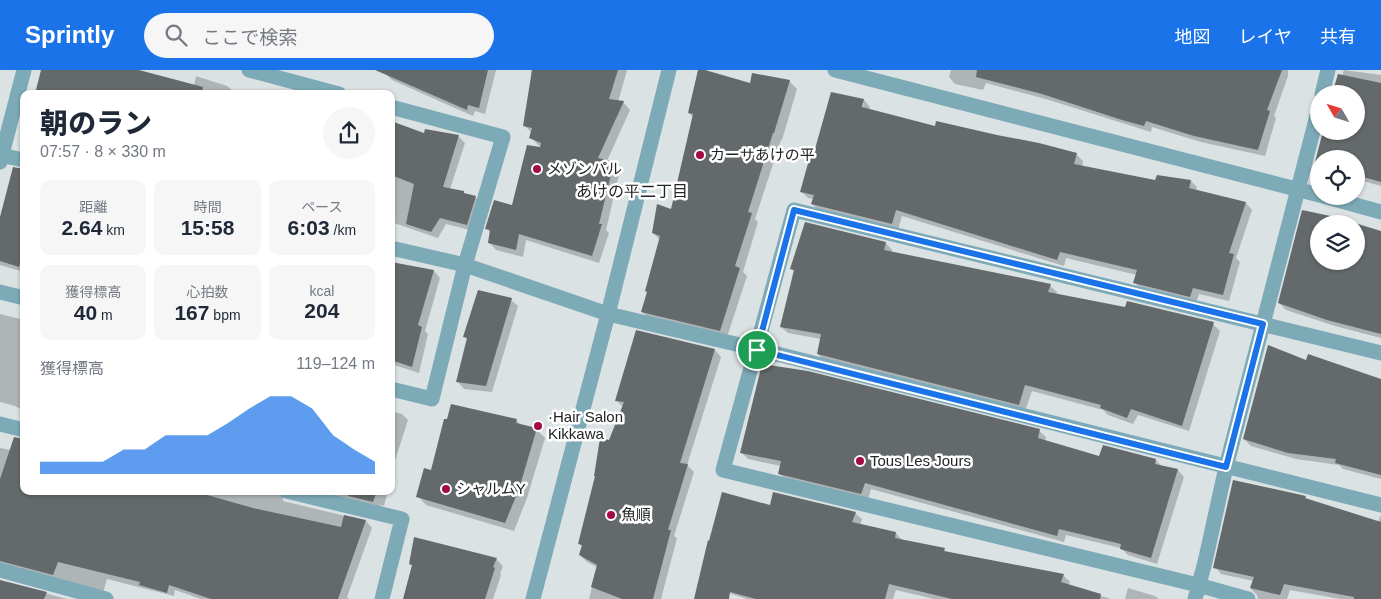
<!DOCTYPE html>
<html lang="ja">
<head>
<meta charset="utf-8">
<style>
  body { margin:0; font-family:Helvetica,"Noto Sans JP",sans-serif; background:#f6f6f7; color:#1f2937; height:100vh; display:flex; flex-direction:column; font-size:19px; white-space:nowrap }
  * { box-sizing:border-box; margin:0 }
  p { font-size:16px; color:#747a83 }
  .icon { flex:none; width:28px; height:28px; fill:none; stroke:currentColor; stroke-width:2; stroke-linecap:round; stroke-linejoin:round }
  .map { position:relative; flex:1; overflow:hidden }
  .side { position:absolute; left:20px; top:20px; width:375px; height:405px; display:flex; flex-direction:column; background:#fff; border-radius:10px; box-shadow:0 1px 4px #0004 }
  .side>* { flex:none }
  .needle { width:32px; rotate:309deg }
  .tools { position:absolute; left:1310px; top:15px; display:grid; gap:10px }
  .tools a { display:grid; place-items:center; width:55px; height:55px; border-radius:50%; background:#fff; box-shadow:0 1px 4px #0004; font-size:25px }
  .pin { position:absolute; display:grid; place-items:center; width:42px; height:42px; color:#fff; margin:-21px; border:2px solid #fff; border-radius:50%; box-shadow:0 1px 5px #0007 }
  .round { display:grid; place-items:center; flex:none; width:52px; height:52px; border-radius:26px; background:#f6f6f7 }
  .head { display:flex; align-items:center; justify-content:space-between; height:85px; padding:0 20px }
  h1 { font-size:28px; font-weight:800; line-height:38px }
  .figures { display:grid; grid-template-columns:repeat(3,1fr); gap:8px; height:85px; padding:5px 20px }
  .figures div { display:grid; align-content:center; border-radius:10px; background:#f6f6f7; text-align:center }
  .figures b { font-size:21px; font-weight:800 }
  .figures small { font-size:14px; font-weight:400 }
  .figures p { font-size:14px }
  .chart { height:140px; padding:10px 20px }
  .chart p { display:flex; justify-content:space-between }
  .chart svg { width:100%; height:90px; margin-top:5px; fill:#1a73e8; opacity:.7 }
  header { display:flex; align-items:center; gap:30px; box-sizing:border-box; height:70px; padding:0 25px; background:#1a73e8; color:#fff }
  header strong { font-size:24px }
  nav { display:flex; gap:28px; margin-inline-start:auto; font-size:18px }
  .search { width:350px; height:45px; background:#f6f6f7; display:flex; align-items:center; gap:12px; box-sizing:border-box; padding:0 18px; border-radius:28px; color:#747a83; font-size:19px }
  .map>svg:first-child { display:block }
  .shadow { fill:#0003; fill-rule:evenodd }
  .building { fill:#646a6b; fill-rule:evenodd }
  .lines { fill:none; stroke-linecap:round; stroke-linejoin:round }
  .minor { stroke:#7daab7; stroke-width:15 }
  .route-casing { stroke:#fff; stroke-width:10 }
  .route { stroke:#1a73e8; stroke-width:6 }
  .poi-dot { fill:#a30b46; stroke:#fff; stroke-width:2 }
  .labels { text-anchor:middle; stroke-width:5; stroke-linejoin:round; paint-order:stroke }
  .poi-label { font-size:15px; fill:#232526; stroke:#fff; text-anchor:start }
  .neighbourhood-label { font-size:16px; fill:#232526; stroke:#fff }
</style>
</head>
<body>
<header>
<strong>Sprintly</strong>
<div class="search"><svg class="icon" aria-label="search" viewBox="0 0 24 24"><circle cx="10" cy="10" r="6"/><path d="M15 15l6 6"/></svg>ここで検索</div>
<nav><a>地図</a><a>レイヤ</a><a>共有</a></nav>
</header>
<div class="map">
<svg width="1381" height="529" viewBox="0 0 1381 529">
  <rect width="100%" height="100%" fill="#dbe2e4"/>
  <path class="shadow" d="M42,0H134L194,16L196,6L227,16L234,22L233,24H35Z
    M387,0H496L485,44L475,41L473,46L392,10L386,4Z
    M532,0H627L618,32H623L630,40L607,91L613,93L620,100L606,160L609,163L599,193L526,170L523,187L496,180L489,172L491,163L487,159L513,137L546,78L538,75L531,67L532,63L524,55L532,5L531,3Z
    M700,0L750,14L789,11L797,19L782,70H781L755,149L758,152L743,202L747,206L727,267L650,249L642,242L660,170L653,163L672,141L694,48L689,43Z
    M951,0H1288V6L1274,46L1276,48L1265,86L1201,72L1152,57L1151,62L1049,30L986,13L983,20L955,14L949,7Z
    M1344,0L1381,5V116L1356,109V89H1319V104L1314,100L1324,61H1356V24L1342,6Z
    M832,24L864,30L870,37L869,40L936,57L1039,74L1077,85L1083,91L1082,97L1156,112L1158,106L1191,111L1197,117L1196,121L1246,133L1252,140L1236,188L1240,192L1229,231L1199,224L1196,233L1141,219L1134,212L1137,205L1066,188L1064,196L902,146L898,160L819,141L812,134L814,129L808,128L801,121L816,81ZM862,33H864L861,44Z
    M391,53L425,64L458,66L465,73L450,119L475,127L482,134L474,161L446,154L438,168L391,152Z
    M24,109V202L0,195V152Z
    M806,154L886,173L892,180V183L1050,216L1057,222L1056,225L1213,254L1220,261L1189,361L1138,345L1133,354L1108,345L1103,340L1032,321L1025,341L825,291L818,284L821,269L788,263L781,257L795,202L792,199Z
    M1319,154V191H1356L1381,162V268L1335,256L1286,240L1279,233Z
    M391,192L434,201L440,208L425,261L428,264L419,303L391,294Z
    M511,230L518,236L492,322L464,319L458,312L468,270L465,267Z
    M0,244L24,250V341L15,336L0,332Z
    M715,280L721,287L687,395L694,402L674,466L677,468L661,529H589L597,497L587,492L580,485L583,477L580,474L610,372L623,337L616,330Z
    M1307,292L1381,310V409L1343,399L1339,395L1296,389L1251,376L1244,369Z
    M391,341L402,344L408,350L391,403Z
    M516,350L521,355L536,359L545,368L527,428L514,461L426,435L418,426L432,401Z
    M1039,361L1046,367L1045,371L1100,388L1156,390L1162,397L1178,400L1184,407L1157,494L1128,485L1121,478L1066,465L1064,472L871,419L868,430L786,410L779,403L781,396L748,389L742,383Z
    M0,378L11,380L24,421H287L283,425V431L366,451L372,458L347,527L349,529H201L175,520L174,526L107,509L103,523L0,501Z
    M309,421H388L384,436L381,435L379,438Z
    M1305,427L1308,430L1378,452L1381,445V529H1340L1290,520L1287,529H1258L1257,525L1251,519L1254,511L1221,504L1215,497Z
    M771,436L855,443L862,449L860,455L896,463L902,470L944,480L947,482L1063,505L1070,512L1068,516L1111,529H934L896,520L893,529H747L707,516Z
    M496,489L503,496L500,504L501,505L493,529H404L413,497L410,494Z
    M0,511L67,529H0Z
    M1128,518L1155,526L1159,529H1125Z"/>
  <path class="building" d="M41,0H139L203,17L202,24H35Z
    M375,0H488L479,38L468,35L467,40Z
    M532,0H618L609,29L624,31L598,88L614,92L599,154H602L592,186L519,164L516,180L488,173L490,160L485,159L494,130L512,135L527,75L540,77L541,73L529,68L532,58L523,56Z
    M698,0H705L750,13L752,3L790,10L774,63H773L748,142L752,143L735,196L740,198L720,261L641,242L647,222L645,221L660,166L652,163L657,134L671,139L693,44L688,43Z
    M977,0H1282L1267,40L1270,41L1258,80L1194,66L1146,51L1144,56L1122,50L1042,24L976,7Z
    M1338,4L1381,13V112L1356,105V89H1319V103L1313,100L1323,61H1356V24H1332Z
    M831,22L864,29L862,37L935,56L936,51L997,65L1039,73L1077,83L1074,94L1155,110L1157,105L1191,110L1189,118L1246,132L1229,183L1234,184L1223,225L1193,218L1190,227L1133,213L1137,200L1060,182L1057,190L896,140L892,154L811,134L814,125L800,122L812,79H815Z
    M391,51L424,63L425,59L459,65L443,117L464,121V123L476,126L467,155L440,148L431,162L406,154L414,114L391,105Z
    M13,97L24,99V181L19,197L0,191V147Z
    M1302,140L1335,147L1381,161V264L1327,250L1278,233ZM1319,154H1356V191H1319Z
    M805,152L886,172L884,180L1051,214L1048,222L1125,237L1127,231L1214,252L1182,356L1131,339L1127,348L1100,338L1101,335L1025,315L1019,335L817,284L821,264L780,257L794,200L790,199Z
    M391,192L434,200L418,255L422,257L412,297L391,290Z
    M478,220L512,228L486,316L456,312L467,268L463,267Z
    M636,260L715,279L680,393L688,394L668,460H671L653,529H622L591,517L597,495L579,485L582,475L578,474L595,406H594L600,368L609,370L624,332L615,331Z
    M1268,275L1306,290L1308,284L1381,309V405L1335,393L1336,389L1288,383L1243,369Z
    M762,294L808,301L1040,359L1038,368L1099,386L1103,375L1156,389L1155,394L1178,399L1151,488L1120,479L1121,474L1059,459L1057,466L865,413L861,424L778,404L781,391L740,383Z
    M451,334L517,349L516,353L537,358L519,419L505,453L416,427L424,398L431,400L444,349H447Z
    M14,367L24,369V421H193L253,438L341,457L344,445L366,450L338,529H211L169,515L167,523L139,515L140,512L58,492L53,505L0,491V409Z
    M1233,410L1306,426L1305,428L1381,452V529H1354V527L1284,514L1280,525L1250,518L1254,507L1213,498Z
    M350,421H377L373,432L348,426Z
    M722,422L770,435L773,422L856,442L852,452L896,462L895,468L945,478L944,481L1064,504L1061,512L1101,524L1100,529H952L889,514L885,529H756L730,522L729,529H694L708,470L709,471Z
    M414,467L497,488L493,497L495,498L485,529H403L412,495L409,494Z
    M0,510L47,522L44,529H0Z"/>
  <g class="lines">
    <path class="minor" d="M249,0L339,24
      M835,0L1319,125
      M1322,24L1328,0
      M391,37L503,67L465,195L432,329L391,319
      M0,85L24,90
      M0,92L24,0
      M1323,126L1381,142
      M391,178L465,195L608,244L757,279L1381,435
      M0,222L24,228
      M0,354L24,360
      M286,421L402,449L382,529
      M0,500L106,529
      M533,529L608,244L669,0
      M1195,529L1205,492L1226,397L1319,38
      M1248,529L1198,515L723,400L794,140L1381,283"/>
  </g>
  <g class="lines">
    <defs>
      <path id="route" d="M794,140L1263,254L1226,397L757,280Z"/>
    </defs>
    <use href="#route" class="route-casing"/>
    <use href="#route" class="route"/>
  </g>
  <g class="poi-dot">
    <circle cx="700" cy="85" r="5"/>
    <circle cx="537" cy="99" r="5"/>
    <circle cx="538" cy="356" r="5"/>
    <circle cx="860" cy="391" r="5"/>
    <circle cx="446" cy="419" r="5"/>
    <circle cx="611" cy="445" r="5"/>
  </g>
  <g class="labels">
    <g class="poi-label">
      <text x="710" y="90">カーサあけの平</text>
      <text x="547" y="104">メゾンパル</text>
      <text x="548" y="352">·Hair Salon<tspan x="548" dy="17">Kikkawa</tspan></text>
      <text x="870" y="396">Tous Les Jours</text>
      <text x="456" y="424">シャルムY</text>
      <text x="621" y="450">魚順</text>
    </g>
    <g class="neighbourhood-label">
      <text x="632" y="127">あけの平二丁目</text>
    </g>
  </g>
</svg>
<div class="tools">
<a><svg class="needle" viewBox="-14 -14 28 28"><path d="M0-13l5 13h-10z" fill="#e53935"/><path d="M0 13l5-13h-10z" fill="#747a83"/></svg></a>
<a><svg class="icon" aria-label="locate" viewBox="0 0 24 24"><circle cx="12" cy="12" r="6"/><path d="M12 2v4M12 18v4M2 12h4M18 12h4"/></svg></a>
<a><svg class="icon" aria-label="layers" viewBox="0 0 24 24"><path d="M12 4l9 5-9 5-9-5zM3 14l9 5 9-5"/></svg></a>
</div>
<div class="pin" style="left:757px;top:280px;background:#1e9e55"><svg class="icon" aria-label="arrive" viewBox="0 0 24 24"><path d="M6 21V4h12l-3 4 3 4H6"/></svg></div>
<section class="side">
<div class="head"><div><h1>朝のラン</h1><p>07:57 · 8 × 330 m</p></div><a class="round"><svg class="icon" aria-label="share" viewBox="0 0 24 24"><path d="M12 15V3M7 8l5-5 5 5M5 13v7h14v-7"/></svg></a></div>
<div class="figures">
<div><p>距離</p><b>2.64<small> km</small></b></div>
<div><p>時間</p><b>15:58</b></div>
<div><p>ペース</p><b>6:03<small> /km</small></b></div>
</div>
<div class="figures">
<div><p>獲得標高</p><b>40<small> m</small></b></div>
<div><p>心拍数</p><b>167<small> bpm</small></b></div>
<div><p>kcal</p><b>204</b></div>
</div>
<div class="chart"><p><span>獲得標高</span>119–124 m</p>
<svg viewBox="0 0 160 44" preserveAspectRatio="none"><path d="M0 44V38L10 38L20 38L30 38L40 32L50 32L60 25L70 25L80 25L90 19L100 12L110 6L120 6L130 12L140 25L150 32L160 38V44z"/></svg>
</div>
</section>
</div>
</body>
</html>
